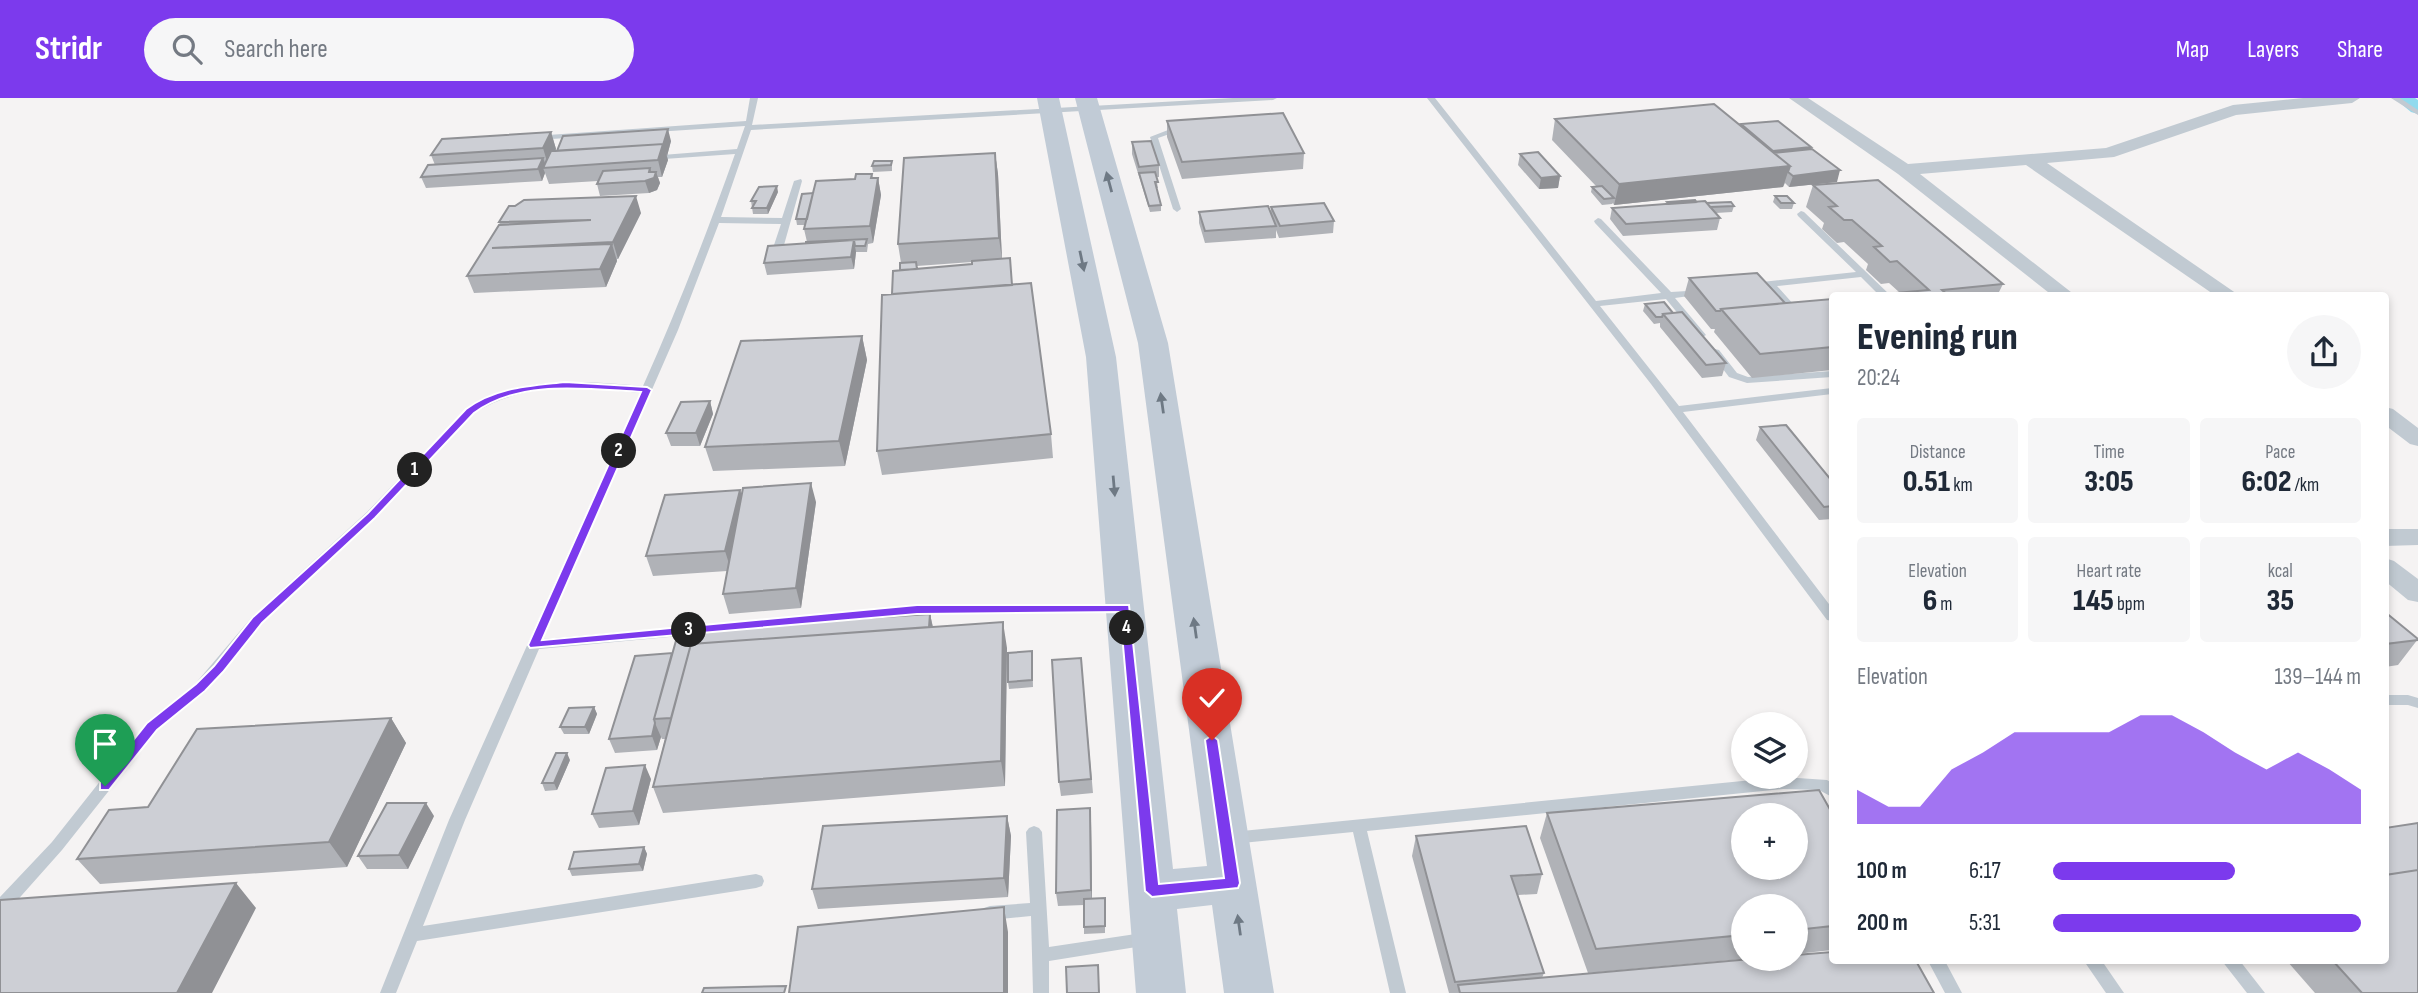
<!DOCTYPE html>
<html lang="en">
<head>
<meta charset="utf-8">
<style>
  body { margin:0; font-family:"Sofia Sans Condensed",sans-serif; background:#f6f6f7; color:#1f2937; height:100vh; display:flex; flex-direction:column; font-size:26px; white-space:nowrap }
  * { box-sizing:border-box; margin:0 }
  p { font-size:23px; color:#747a83 }
  .icon { flex:none; width:38px; height:38px; fill:none; stroke:currentColor; stroke-width:2; stroke-linecap:round; stroke-linejoin:round }
  .map { position:relative; flex:1; overflow:hidden }
  .side { position:absolute; left:1829px; top:194px; width:560px; height:672px; display:flex; flex-direction:column; background:#fff; border-radius:7px; box-shadow:0 4px 10px #0003 }
  .side>* { flex:none }
  .controls { position:absolute; left:1731px; top:614px; display:grid; gap:14px }
  .controls a { display:grid; place-items:center; width:77px; height:77px; border-radius:50%; background:#fff; box-shadow:0 4px 10px #0003; font-size:35px }
  .pin { position:absolute; display:grid; place-items:center; width:60px; height:60px; color:#fff; margin:-72px -30px; border-radius:50% 50% 50% 0; rotate:-45deg; box-shadow:0 0 7px #0007 }
  .pin .icon { rotate:45deg }
  .km { position:absolute; width:35px; height:35px; margin:-18px; border-radius:50%; background:#222; color:#fff; font-size:19px; line-height:35px; text-align:center }
  .round { display:grid; place-items:center; flex:none; width:74px; height:74px; border-radius:37px; background:#f6f6f7 }
  .overview { display:flex; align-items:center; justify-content:space-between; height:119px; padding:0 28px }
  h1 { font-size:38px; font-weight:800; line-height:52px }
  .stats { display:grid; grid-template-columns:repeat(3,1fr); gap:10px; height:119px; padding:7px 28px }
  .stats div { display:grid; align-content:center; border-radius:7px; background:#f6f6f7; text-align:center }
  .stats b { font-size:30px; font-weight:800 }
  .stats small { font-size:19px; font-weight:400 }
  .stats p { font-size:19px }
  .chart { height:196px; padding:14px 28px }
  .chart p { display:flex; justify-content:space-between }
  .chart svg { width:100%; height:126px; margin-top:7px; fill:#7c3aed; opacity:.7 }
  ul { padding:0 28px; list-style:none; font-size:23px }
  li { display:grid; grid-template-columns:112px 84px 1fr; align-items:center; height:52px }
  li i { height:18px; border-radius:9px; background:#7c3aed }
  header { display:flex; align-items:center; gap:42px; box-sizing:border-box; height:98px; padding:0 35px; background:#7c3aed; color:#fff }
  header strong { font-size:33px }
  nav { display:flex; gap:38px; margin-inline-start:auto; font-size:24px }
  .search { width:490px; height:63px; background:#f6f6f7; display:flex; align-items:center; gap:18px; box-sizing:border-box; padding:0 24px; border-radius:38px; color:#747a83; font-size:26px }
  .map>svg:first-child { display:block }
  .lines { fill:none; stroke-linecap:round; stroke-linejoin:round }
  .canal { fill:#90daee; fill-rule:evenodd }
  .lane { fill:#c1cad2; fill-rule:evenodd }
  .street { fill:#c1cad2; fill-rule:evenodd }
  .secondary { fill:#c1cbd6; fill-rule:evenodd }
  .wall { fill:#b0b2b7; fill-rule:evenodd }
  .shaded-wall { fill:#909195 }
  .building { fill:#cdcfd5; stroke:#909195; stroke-width:2; fill-rule:evenodd }
  .oneway { fill:#6e7984 }
  .route { fill:#7c3aed; stroke:#fff; stroke-width:2 }
</style>
</head>
<body>
<header>
<strong>Stridr</strong>
<div class="search"><svg class="icon" aria-label="search" viewBox="0 0 24 24"><circle cx="10" cy="10" r="6"/><path d="M15 15l6 6"/></svg>Search here</div>
<nav><a>Map</a><a>Layers</a><a>Share</a></nav>
</header>
<div class="map">
<svg width="2418" height="895" viewBox="0 0 2418 895">
  <rect width="100%" height="100%" fill="#f5f3f3"/>
  <g class="lines">
    <path class="canal" d="M2394,0H2415L2418,2V16L2411,14Z"/>
    <path class="lane" d="M750,0H758L752,27L1233,0H1277L1273,2L751,32L721,119L782,120L794,83L801,81L802,83L784,147L779,150L774,147L781,126L719,125L678,232L543,541L917,508L1121,506L1127,510L1126,513L917,516L539,551L465,722L423,828L756,776L762,778L764,783L762,788L756,790L417,843L396,895H380L449,722L640,295C578,290 530,282 474,315L375,420L262,525L205,594L157,632L62,752L6,815L0,817V799L52,744L147,624L195,586L252,519L367,414L466,311C524,277 579,283 643,288C677,212 707,135 735,56L650,62L646,60L650,58L737,51L745,28L537,42H534V38L746,23Z
      M1427,0H1435L1596,203L1661,195L1595,125L1594,123L1598,120L1601,121L1671,194L1703,192V196L1675,200L1706,237L1701,240L1697,239L1666,201L1600,208L1679,308L1832,290V296L1683,314L1832,510V523L1827,522L1651,286Z
      M2391,0H2400L2418,12V17Z
      M1181,27H1184V31L1158,40L1181,111L1177,114L1173,111L1150,39Z
      M1801,113L1804,114L1891,198H1880L1861,179L1777,188L1803,217L1798,220L1795,219L1768,189L1750,190L1748,188L1753,185L1856,174L1798,118L1797,116Z
      M1715,251L1719,252L1737,275L1748,279L1832,273V279L1747,285L1729,279L1710,254Z
      M2385,597H2408L2418,600V610L2408,607H2385Z
      M1783,679L1827,682L1832,685V699L1819,692L1783,691L1367,733L1406,895H1390L1353,734L1232,746L1227,744L1224,740L1227,736L1232,734Z
      M1034,728L1039,730L1042,734L1049,849L1149,834L1155,836L1157,841L1155,846L1049,863V895H1033L1031,818L990,822L984,820L982,815L984,810L990,808L1030,805L1026,734L1029,730Z
      M1928,863H1945L1962,895H1945Z
      M2084,863H2102L2124,895H2106Z
      M2222,863H2240L2265,895H2247Z"/>
    <path class="street" d="M1789,0H1808L1908,66L2106,50L2233,7L2303,0H2360L2352,5L2236,17L2114,59L2047,65L2240,198H2216L2026,67L1920,76L2076,198H2053L1898,76Z
      M2385,309L2393,311L2418,330V348L2410,346L2385,327Z
      M2385,431H2418V447L2385,448Z
      M2385,460L2394,463L2418,481V504L2408,502L2385,483Z"/>
    <path class="secondary" d="M1037,0H1059L1116,259L1173,771L1207,768L1138,245L1075,0H1097L1168,245L1274,895H1224L1212,807L1177,811L1186,895H1136L1086,259Z"/>
  </g>
  <path class="wall" d="M1555,21L1740,28L1741,26L1811,49V51L1837,84L1789,89L1785,85L1783,89L1614,107L1613,105L1612,106L1602,107L1591,94L1592,89L1596,88L1552,42Z
    M1167,23L1304,55L1303,71L1182,81L1167,39Z
    M551,34L556,51L555,53L671,43L667,58L668,62L662,79H658L660,85L657,92L649,95L600,98L597,86L598,83L549,86L545,75L542,83L426,90L421,79L435,67L431,57Z
    M1132,44L1159,67V79H1156L1158,90H1156L1161,107V113L1150,114L1132,56Z
    M995,55L998,76L1002,161L1012,187L1051,336L1053,360L882,377L877,353L892,196L900,172L901,165L898,146ZM972,164V166L917,171V168Z
    M1520,56L1560,78L1558,90L1539,91L1518,67Z
    M892,63V73L873,74L872,68Z
    M872,76L873,80H878L881,97L873,145L868,146L867,154H856L854,171L767,177L764,165L806,145L807,144L804,131L805,127H797L796,121L813,95Z
    M1813,87L2003,186L1997,198H1863L1899,194L1889,185L1881,186L1866,172L1868,166L1844,144L1837,145L1822,131L1824,125L1806,109Z
    M778,94L768,116H753L751,103Z
    M1775,98L1794,105L1792,111H1780L1773,104Z
    M1667,104H1696L1734,108L1732,114L1716,115L1720,120L1717,132L1623,138L1610,121L1612,110L1667,106Z
    M1271,109L1334,123L1333,135L1279,140L1276,132V140L1205,145L1199,125V114L1271,116Z
    M641,115L618,161H617V163L606,189L474,195L467,178L500,127L499,124Z
    M1689,180L1785,205L1832,201V272L1752,280L1714,234L1715,231H1711L1684,198Z
    M1645,206L1673,215L1726,265L1722,278L1702,280L1660,229V225L1654,226L1643,213Z
    M862,238L867,262L845,368L713,373L705,349Z
    M710,303L713,316L700,348H671L666,335Z
    M1760,329L1832,383V421L1819,422L1756,342Z
    M740,392L742,398L816,404L801,510L729,516L723,496L727,473L653,478L646,458Z
    M2385,514L2418,541L2398,567L2385,569Z
    M930,516L933,529L1007,550L1005,688L663,715L653,689L665,641H662L661,639L657,652L615,655L609,641L672,555L798,524Z
    M1032,553L1033,589L1009,591L1008,584Z
    M1081,560L1093,695L1061,698L1059,684Z
    M594,609L597,616L589,636H564L560,629Z
    M391,620L406,645L347,769L100,786L77,761L148,709Z
    M570,662L557,692L545,693L542,685Z
    M651,681L639,727L599,730L592,716Z
    M1547,715H1832V852L1796,856V808H1743V861L1588,875L1540,740Z
    M434,718L408,771H367L358,758Z
    M1007,718L1011,738L1008,799L818,811L812,791Z
    M1091,723L1092,801L1105,807V835L1084,836V807L1058,808L1056,795Z
    M1416,738L1542,776L1537,796L1518,797L1544,875L1542,880L1934,895H1449L1412,758Z
    M644,749L647,756L643,773L572,778L569,771Z
    M2287,863H2385L2418,895H2315Z"/>
  <path class="shaded-wall" d="M668,31L671,43L667,58L663,47Z
    M551,34L556,51L548,67L543,50Z
    M663,46L668,62L662,79L658,62Z
    M1811,49L1808,60H1771L1773,53Z
    M995,55L998,76L1002,162L999,140Z
    M543,60L547,70H543L545,75L542,83L538,71Z
    M1790,68L1783,89L1614,107L1619,86Z
    M650,70L653,80L656,74L660,85L657,92L649,95L645,83Z
    M1840,72L1837,84L1789,89L1793,78Z
    M1560,78L1558,90L1539,91L1541,80Z
    M878,80L881,97L873,145L870,128Z
    M777,88L778,94L768,116L767,110Z
    M636,98L641,115L618,161L613,144Z
    M854,142L856,154L854,171L851,159Z
    M612,146L617,163L606,189L600,171Z
    M862,238L867,262L845,368L839,343Z
    M710,303L713,316L700,348L696,335Z
    M811,385L816,404L801,510L796,490Z
    M740,392L746,412L731,472L725,453Z
    M930,516L934,535L929,534Z
    M1003,524L1007,550L1005,688L1001,663Z
    M594,609L597,616L589,636L585,629Z
    M391,620L406,645L347,769L329,744Z
    M655,625L661,639L657,652L652,638Z
    M567,655L570,662L557,692L554,685Z
    M645,667L651,681L639,727L633,713Z
    M426,705L434,718L408,771L399,757Z
    M1090,710L1091,723L1092,806L1091,792Z
    M1007,718L1011,738L1008,799L1004,780Z
    M644,749L647,756L643,773L639,766Z
    M236,785L256,810L212,895H177Z
    M1004,809L1008,834V895H1004Z"/>
  <path class="building" d="M1714,6L1790,68L1619,86L1555,21Z
    M1283,15L1304,55L1182,64L1167,23Z
    M1778,23L1811,49L1773,53L1741,26Z
    M668,31L663,47V46L557,53L563,38Z
    M551,34L543,50L431,57L442,41Z
    M1151,43L1159,67L1139,69L1132,44Z
    M663,46L658,62L543,70L551,53Z
    M1812,51L1840,72L1793,78L1788,74L1790,68L1774,55Z
    M1538,54L1560,78L1541,80L1520,56Z
    M995,55L999,140L898,146L904,60Z
    M543,60L538,71L421,79L428,67Z
    M874,63H892L891,67L872,68Z
    M650,70L649,74H656L654,80L645,83L597,86L603,73Z
    M1155,74L1158,84H1155L1161,107L1149,108L1139,75Z
    M856,76H872L871,80H878L870,128L804,131L816,83L855,81Z
    M1878,82L2003,186L1942,192L1949,198H1863L1929,192L1897,163L1890,164L1874,149L1882,148L1852,122H1844L1829,109L1837,108L1813,87Z
    M777,88L767,110H752L756,103H751L759,89Z
    M1602,88L1614,100L1604,101L1592,89Z
    M813,95L807,121H796L802,96Z
    M636,98L613,144L492,150L612,146L600,171L467,178L499,127L591,122L499,124L509,108H515L524,102Z
    M1775,98H1787L1794,105H1781Z
    M1695,102L1696,104L1669,106L1667,104Z
    M1705,103L1720,120L1626,126L1612,110Z
    M1731,104L1734,108L1710,109L1707,105Z
    M1324,105L1334,123L1280,128L1271,109Z
    M1268,108L1276,128L1205,133L1199,114Z
    M867,141L865,148H855L854,142L806,145V144Z
    M854,142L851,159L764,165L768,148Z
    M1010,160L1012,187L892,196L893,173L972,166V163Z
    M916,164L917,171L900,172V165Z
    M1757,175L1785,205L1721,211L1720,213H1716L1689,180Z
    M1031,185L1051,336L877,353L882,197Z
    M1832,201V249L1760,256L1721,211Z
    M1664,204L1673,215L1663,216L1662,219H1656L1645,206Z
    M1682,214L1726,265L1706,267L1663,216Z
    M862,238L839,343L705,349L741,243Z
    M710,303L696,335H666L681,304Z
    M1786,327L1832,383V408L1824,409L1760,329Z
    M811,385L796,490L723,496L743,390Z
    M740,392L725,453L646,458L665,397Z
    M2385,514L2418,541V542L2385,546Z
    M930,516L929,529L691,546L671,620L654,621L679,532Z
    M797,523V524L722,529L723,528Z
    M1003,524L1001,663L653,689L691,546Z
    M1032,553V582L1008,584V555Z
    M672,555L654,621L655,625L652,638L609,641L635,558Z
    M1081,560L1091,681L1059,684L1052,562Z
    M594,609L585,629H560L569,610Z
    M391,620L329,744L77,761L109,712L148,709L197,631Z
    M556,655H567L554,685H542Z
    M645,667L633,713L592,716L606,670Z
    M1819,692L1832,715V828L1796,832V808H1743V837L1596,851L1547,715ZM1743,718H1796V770H1743Z
    M387,705H426L399,757L358,758Z
    M1090,710L1091,792L1056,795L1057,712Z
    M1007,718L1004,780L812,791L823,728Z
    M2418,725V772L2385,777V730Z
    M1526,728L1542,776L1511,778L1544,875L1455,884L1416,738Z
    M644,749L639,766L569,771L574,754Z
    M2418,772V895H2362L2333,863H2385V777Z
    M236,785L177,895H0V802Z
    M1105,800V828L1084,829V801Z
    M1004,809V895H789L798,829Z
    M1832,854V863H1916L1934,895H1460L1458,887L1751,861H1796V857Z
    M1098,867L1099,895H1067L1066,869Z
    M786,888L784,895H702L704,890Z"/>
  <defs><path id="oneway-solid" d="M-6-.8H1V-3.2L6.5 0L1 3.2V.8H-6Z" transform="scale(1.75)"/></defs>
  <g class="oneway">
    <use href="#oneway-solid" transform="translate(1109 84) rotate(-105)"/>
    <use href="#oneway-solid" transform="translate(1082 163) rotate(78)"/>
    <use href="#oneway-solid" transform="translate(1162 305) rotate(-98)"/>
    <use href="#oneway-solid" transform="translate(1114 388) rotate(85)"/>
    <use href="#oneway-solid" transform="translate(1195 530) rotate(-98)"/>
    <use href="#oneway-solid" transform="translate(1239 827) rotate(-98)"/>
  </g>
  <path class="route" d="M565,284L647,289L652,292L542,542L917,507H1129L1159,786L1224,780L1205,642L1212,637L1218,642L1240,785L1238,790L1152,799L1145,793L1120,514L917,516L530,550L528,547L641,294C586,291 520,281 474,315L375,420L262,525L223,574L205,593L157,632L109,692H100V684L147,625L196,586L214,568L253,519L368,415L466,311C496,289 530,288 565,284Z"/>
</svg>
<div class="controls">
<a><svg class="icon" aria-label="layers" viewBox="0 0 24 24"><path d="M12 4l9 5-9 5-9-5zM3 14l9 5 9-5"/></svg></a>
<a>+</a>
<a>−</a>
</div>
<div class="pin" style="left:105px;top:688px;background:#1e9e55"><svg class="icon" aria-label="arrive" viewBox="0 0 24 24"><path d="M6 21V4h12l-3 4 3 4H6"/></svg></div>
<div class="pin" style="left:1212px;top:642px;background:#d93025"><svg class="icon" aria-label="check" viewBox="0 0 24 24"><path d="M5 12l5 5 9-10"/></svg></div>
<b class="km" style="left:415px;top:372px">1</b>
<b class="km" style="left:619px;top:353px">2</b>
<b class="km" style="left:689px;top:532px">3</b>
<b class="km" style="left:1127px;top:530px">4</b>
<section class="side">
<div class="overview"><div><h1>Evening run</h1><p>20:24</p></div><a class="round"><svg class="icon" aria-label="share" viewBox="0 0 24 24"><path d="M12 15V3M7 8l5-5 5 5M5 13v7h14v-7"/></svg></a></div>
<div class="stats">
<div><p>Distance</p><b>0.51<small> km</small></b></div>
<div><p>Time</p><b>3:05</b></div>
<div><p>Pace</p><b>6:02<small> /km</small></b></div>
</div>
<div class="stats">
<div><p>Elevation</p><b>6<small> m</small></b></div>
<div><p>Heart rate</p><b>145<small> bpm</small></b></div>
<div><p>kcal</p><b>35</b></div>
</div>
<div class="chart"><p><span>Elevation</span>139–144 m</p>
<svg viewBox="0 0 160 44" preserveAspectRatio="none"><path d="M0 44V32L10 38L20 38L30 25L40 19L50 12L60 12L70 12L80 12L90 6L100 6L110 12L120 19L130 25L140 19L150 25L160 32V44z"/></svg>
</div>
<ul>
<li><b>100 m</b>6:17<i style="width:59%"></i></li>
<li><b>200 m</b>5:31<i style="width:100%"></i></li>
</ul>
</section>
</div>
</body>
</html>
